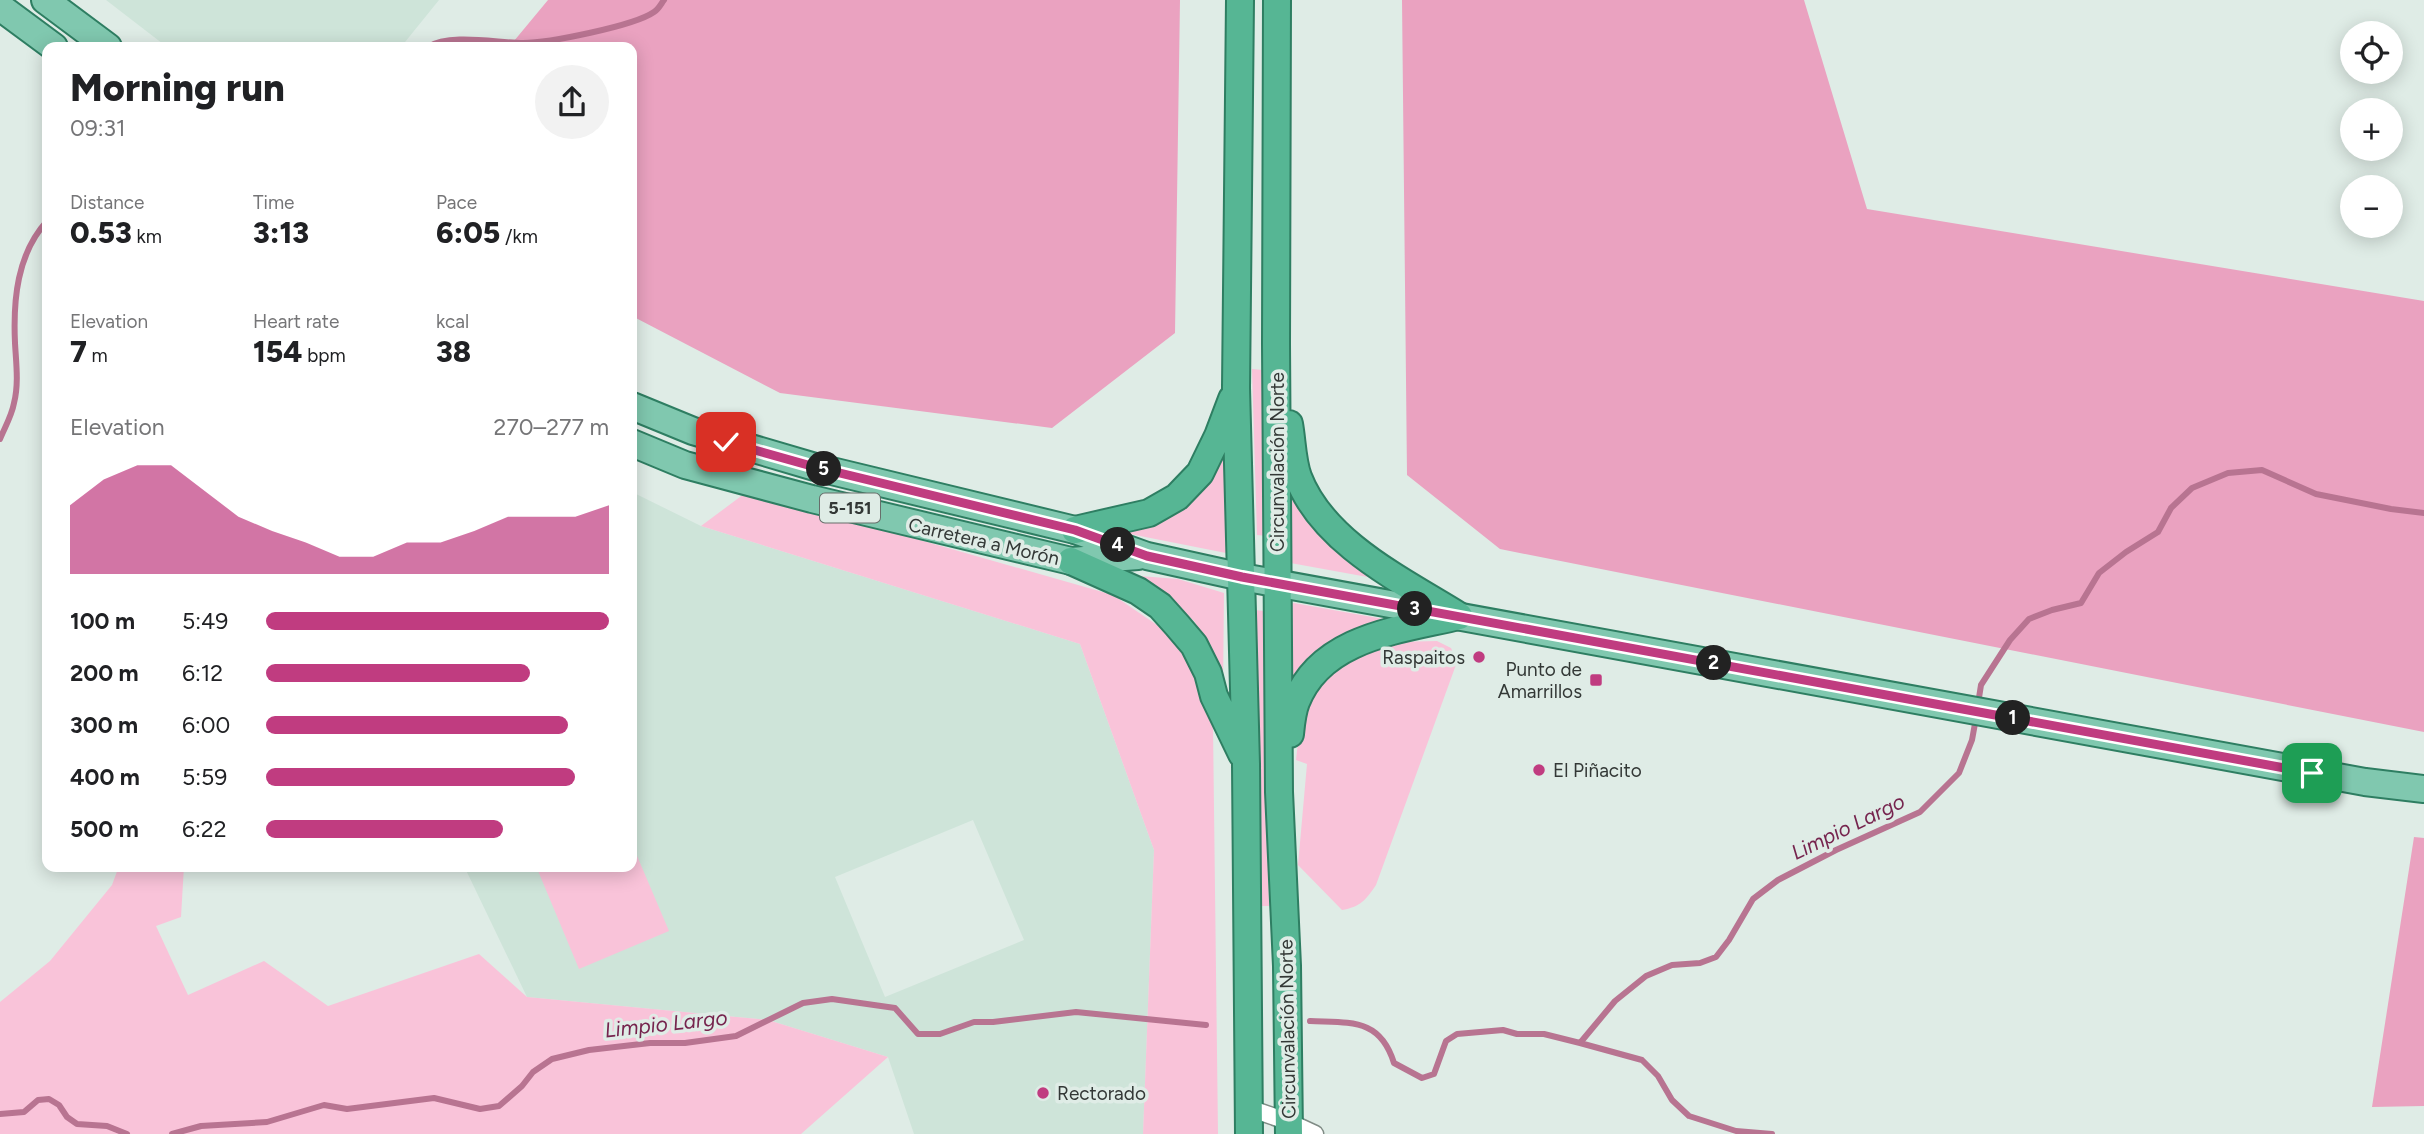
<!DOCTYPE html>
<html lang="en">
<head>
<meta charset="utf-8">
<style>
  body { margin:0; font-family:Figtree,sans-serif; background:#f2f2f2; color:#202124; height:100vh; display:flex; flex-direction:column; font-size:26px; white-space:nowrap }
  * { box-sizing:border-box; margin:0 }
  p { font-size:23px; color:#757577 }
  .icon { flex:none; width:38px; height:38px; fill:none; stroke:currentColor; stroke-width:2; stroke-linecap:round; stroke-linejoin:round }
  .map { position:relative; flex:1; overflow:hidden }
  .side { position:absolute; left:42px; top:42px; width:595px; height:830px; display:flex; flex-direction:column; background:#fff; border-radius:14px; box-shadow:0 4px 18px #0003 }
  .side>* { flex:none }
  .tools { position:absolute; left:2340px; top:21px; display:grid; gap:14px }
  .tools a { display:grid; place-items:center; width:63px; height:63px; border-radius:50%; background:#fff; box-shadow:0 4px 18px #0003; font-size:35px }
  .pin { position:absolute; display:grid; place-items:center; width:60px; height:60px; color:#fff; margin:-30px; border-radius:14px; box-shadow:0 4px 10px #0006 }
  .km { position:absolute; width:35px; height:35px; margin:-18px; border-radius:50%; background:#222; color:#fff; font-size:19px; line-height:35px; text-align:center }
  .round { display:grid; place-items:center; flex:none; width:74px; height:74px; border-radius:37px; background:#f2f2f2 }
  .overview { display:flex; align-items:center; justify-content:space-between; height:119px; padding:0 28px }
  h1 { font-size:38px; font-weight:800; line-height:52px }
  .metrics { display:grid; grid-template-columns:repeat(3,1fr); gap:10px; height:119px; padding:7px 28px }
  .metrics div { display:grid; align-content:center }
  .metrics b { font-size:30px; font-weight:800 }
  .metrics small { font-size:19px; font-weight:400 }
  .metrics p { font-size:19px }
  .chart { height:196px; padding:14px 28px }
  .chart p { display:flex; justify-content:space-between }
  .chart svg { width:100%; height:126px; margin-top:7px; fill:#c03c80; opacity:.7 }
  ul { padding:0 28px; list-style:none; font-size:23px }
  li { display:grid; grid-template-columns:112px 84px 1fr; align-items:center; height:52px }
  li i { height:18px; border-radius:9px; background:#c03c80 }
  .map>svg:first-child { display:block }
  .built { fill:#cee4d9; fill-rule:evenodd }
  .green { fill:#f9c3d9 }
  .forest { fill:#eaa2c0 }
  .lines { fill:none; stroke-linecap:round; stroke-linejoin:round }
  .stream { stroke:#b87491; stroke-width:6 }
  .minor-casing { stroke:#808c86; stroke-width:19 }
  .primary-casing { stroke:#2e7e62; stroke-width:30 }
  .trunk-casing { stroke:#2e7e62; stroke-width:30 }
  .minor { stroke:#fff; stroke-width:16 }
  .primary { stroke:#80c8af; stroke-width:26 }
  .trunk { stroke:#56b694; stroke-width:26 }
  .route-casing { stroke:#fff; stroke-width:14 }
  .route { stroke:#c03c80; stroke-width:9 }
  .poi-dot { fill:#c03c80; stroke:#dfece6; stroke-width:2.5 }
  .labels { text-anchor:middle; stroke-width:7; stroke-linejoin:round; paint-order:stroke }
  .shield { fill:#dfece6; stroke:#676e6b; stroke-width:2 }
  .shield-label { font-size:18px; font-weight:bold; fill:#333836 }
  .street-label { font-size:19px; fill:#333836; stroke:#dfece6 }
  .poi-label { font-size:19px; fill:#333836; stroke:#dfece6; text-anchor:end }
  .water-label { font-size:21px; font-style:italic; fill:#76244e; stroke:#dfece6 }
</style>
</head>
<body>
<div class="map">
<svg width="2424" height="1134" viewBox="0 0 2424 1134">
  <rect width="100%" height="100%" fill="#dfece6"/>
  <path class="built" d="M106,0H439L401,47H167Z
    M632,492L701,526L1080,644L1154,850L1143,1134H914L888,1057L768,1020L527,997L464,866H632ZM973,820L1024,940L885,997L835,877Z"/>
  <path class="green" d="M1252,369L1263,370L1267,536L1257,535Z
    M1226,448V553L1115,531Z
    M1285,459L1373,578L1285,562Z
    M748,491L1113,595L1157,625L1190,660L1213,727L1218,1134H1143L1154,850L1080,644L701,526Z
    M1140,576L1178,579L1224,593L1223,688L1195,622L1160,589Z
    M1288,602L1389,620C1369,626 1349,630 1331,641C1313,653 1299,673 1285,690Z
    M1255,610L1264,611L1269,906H1261Z
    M1437,641L1451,648L1457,662L1376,885C1366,900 1360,907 1342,910L1298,865L1307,764L1296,760L1298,742L1305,712L1320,683L1345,656L1397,642Z
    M632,844L669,931L579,969L536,866H632Z
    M119,866H184L181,917L156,926L188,995L264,961L328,1006L479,954L527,997L768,1020L888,1057L801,1134H0V1002L50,961L112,885Z"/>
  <path class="forest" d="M548,0H1180L1175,333L1052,428L780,393L632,316V47H509Z
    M1402,0H1804L1867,209L2424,301V732L1500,549L1407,475Z
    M2414,837L2424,838V1106L2372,1107Z"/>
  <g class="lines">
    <path class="stream" d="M428,47C450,33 497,43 523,43C548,43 634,26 654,12C658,10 661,4 664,0
      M0,439C5,427 12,415 14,403C19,384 16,362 15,343C13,300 17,254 47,221
      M1978,704L1981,685L2010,640L2029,619L2052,610L2081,603L2099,573L2126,552L2158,532L2171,508L2192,488L2228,473L2262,470L2316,494L2391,509L2424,513
      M1310,1021C1351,1023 1380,1018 1394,1063L1422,1078L1434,1074L1446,1041L1457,1034L1503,1030L1517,1034H1544L1580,1043L1615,1001L1646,976L1672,965L1700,963L1716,957L1729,940L1753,899L1778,880L1836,850L1920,812L1959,773L1972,740L1976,718
      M1580,1043L1642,1060L1658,1076L1672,1100L1689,1116L1736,1131L1772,1134
      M0,1114L24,1112L38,1100L49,1099L59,1105L67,1117L77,1124L107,1126L127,1134
      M172,1134L201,1126L267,1122L324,1105L347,1109L434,1098L480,1109L499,1106L522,1086L533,1072L552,1059L589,1050L650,1043H685L736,1036L803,1003L832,999L895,1008L918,1034H940L974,1022H993L1076,1012L1206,1025"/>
    <defs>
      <path id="minor" d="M1249,1108L1289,1122L1315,1134"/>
      <path id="primary" d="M45,0L108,47
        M0,7L54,47
        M632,406L693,431L815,467L1075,530L1147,556L1242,577L2365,782L2424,789
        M632,443L685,465L812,499L1071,561L1138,556"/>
      <path id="trunk" d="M1240,0L1236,388L1246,764L1249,1134
        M1277,0L1276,344L1279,792L1287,966L1289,1134
        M1289,424C1292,440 1292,461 1298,477C1323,543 1403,581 1459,616
        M1075,530L1149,513L1177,497L1200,473L1218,436L1232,399
        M1071,561L1138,591L1160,606L1177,625L1194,645L1208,673L1214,696L1242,754
        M1290,734C1291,724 1292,712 1296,702C1321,637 1400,630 1459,616"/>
    </defs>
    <use href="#minor" class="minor-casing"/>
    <use href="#primary" class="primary-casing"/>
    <use href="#trunk" class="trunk-casing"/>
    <use href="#minor" class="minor"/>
    <use href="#primary" class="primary"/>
    <use href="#trunk" class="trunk"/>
  </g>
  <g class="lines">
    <defs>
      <path id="route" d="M726,442L815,467L1075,530L1147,556L1242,577L2312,773"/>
    </defs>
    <use href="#route" class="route-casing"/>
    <use href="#route" class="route"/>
  </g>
  <g class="poi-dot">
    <circle cx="1479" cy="657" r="7"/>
    <rect x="1589" y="673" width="14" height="14" rx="3.5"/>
    <circle cx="1539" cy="770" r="7"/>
    <circle cx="1043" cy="1093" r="7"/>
  </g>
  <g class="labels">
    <rect class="shield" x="820" y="493.5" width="60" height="29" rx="5"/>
    <g class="shield-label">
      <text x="850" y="514">5-151</text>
    </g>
    <g class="street-label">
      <text transform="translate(1277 462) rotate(-90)" y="7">Circunvalación Norte</text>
      <text transform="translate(984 541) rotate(13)" y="7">Carretera a Morón</text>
      <text transform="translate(1287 1029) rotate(-91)" y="7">Circunvalación Norte</text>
    </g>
    <g class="poi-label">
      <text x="1465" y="664">Raspaitos</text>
      <text x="1582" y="676">Punto de<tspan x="1582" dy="22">Amarrillos</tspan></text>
      <text x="1553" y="777" text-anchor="start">El Piñacito</text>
      <text x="1057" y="1100" text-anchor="start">Rectorado</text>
    </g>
    <g class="water-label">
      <text transform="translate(1848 827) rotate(-26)" y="7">Limpio Largo</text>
      <text transform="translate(666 1024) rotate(-6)" y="7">Limpio Largo</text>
    </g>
  </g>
</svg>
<div class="tools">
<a><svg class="icon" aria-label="locate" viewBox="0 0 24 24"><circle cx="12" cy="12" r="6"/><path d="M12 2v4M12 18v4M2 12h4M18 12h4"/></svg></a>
<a>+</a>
<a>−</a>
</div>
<div class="pin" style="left:2312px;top:773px;background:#1e9e55"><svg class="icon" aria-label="arrive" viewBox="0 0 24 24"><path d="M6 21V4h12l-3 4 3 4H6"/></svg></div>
<div class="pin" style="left:726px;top:442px;background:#d93025"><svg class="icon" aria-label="check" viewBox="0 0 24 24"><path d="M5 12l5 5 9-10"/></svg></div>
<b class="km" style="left:2013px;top:718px">1</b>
<b class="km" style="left:1714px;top:663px">2</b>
<b class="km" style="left:1415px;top:609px">3</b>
<b class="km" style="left:1118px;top:545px">4</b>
<b class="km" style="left:824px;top:469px">5</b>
<section class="side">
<div class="overview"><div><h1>Morning run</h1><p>09:31</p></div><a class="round"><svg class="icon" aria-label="share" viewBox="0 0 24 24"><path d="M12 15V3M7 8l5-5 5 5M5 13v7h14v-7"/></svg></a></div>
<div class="metrics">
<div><p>Distance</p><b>0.53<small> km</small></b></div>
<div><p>Time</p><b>3:13</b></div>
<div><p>Pace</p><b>6:05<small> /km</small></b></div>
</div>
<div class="metrics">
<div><p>Elevation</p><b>7<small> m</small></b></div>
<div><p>Heart rate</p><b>154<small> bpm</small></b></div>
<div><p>kcal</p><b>38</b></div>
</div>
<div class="chart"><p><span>Elevation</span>270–277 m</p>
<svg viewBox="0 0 160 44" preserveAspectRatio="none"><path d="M0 44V20L10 11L20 6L30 6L40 15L50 24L60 29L70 33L80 38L90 38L100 33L110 33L120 29L130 24L140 24L150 24L160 20V44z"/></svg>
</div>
<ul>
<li><b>100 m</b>5:49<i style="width:100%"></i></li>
<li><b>200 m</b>6:12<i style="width:77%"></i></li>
<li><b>300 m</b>6:00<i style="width:88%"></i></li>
<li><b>400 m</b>5:59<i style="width:90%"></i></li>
<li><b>500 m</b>6:22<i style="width:69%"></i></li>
</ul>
</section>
</div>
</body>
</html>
